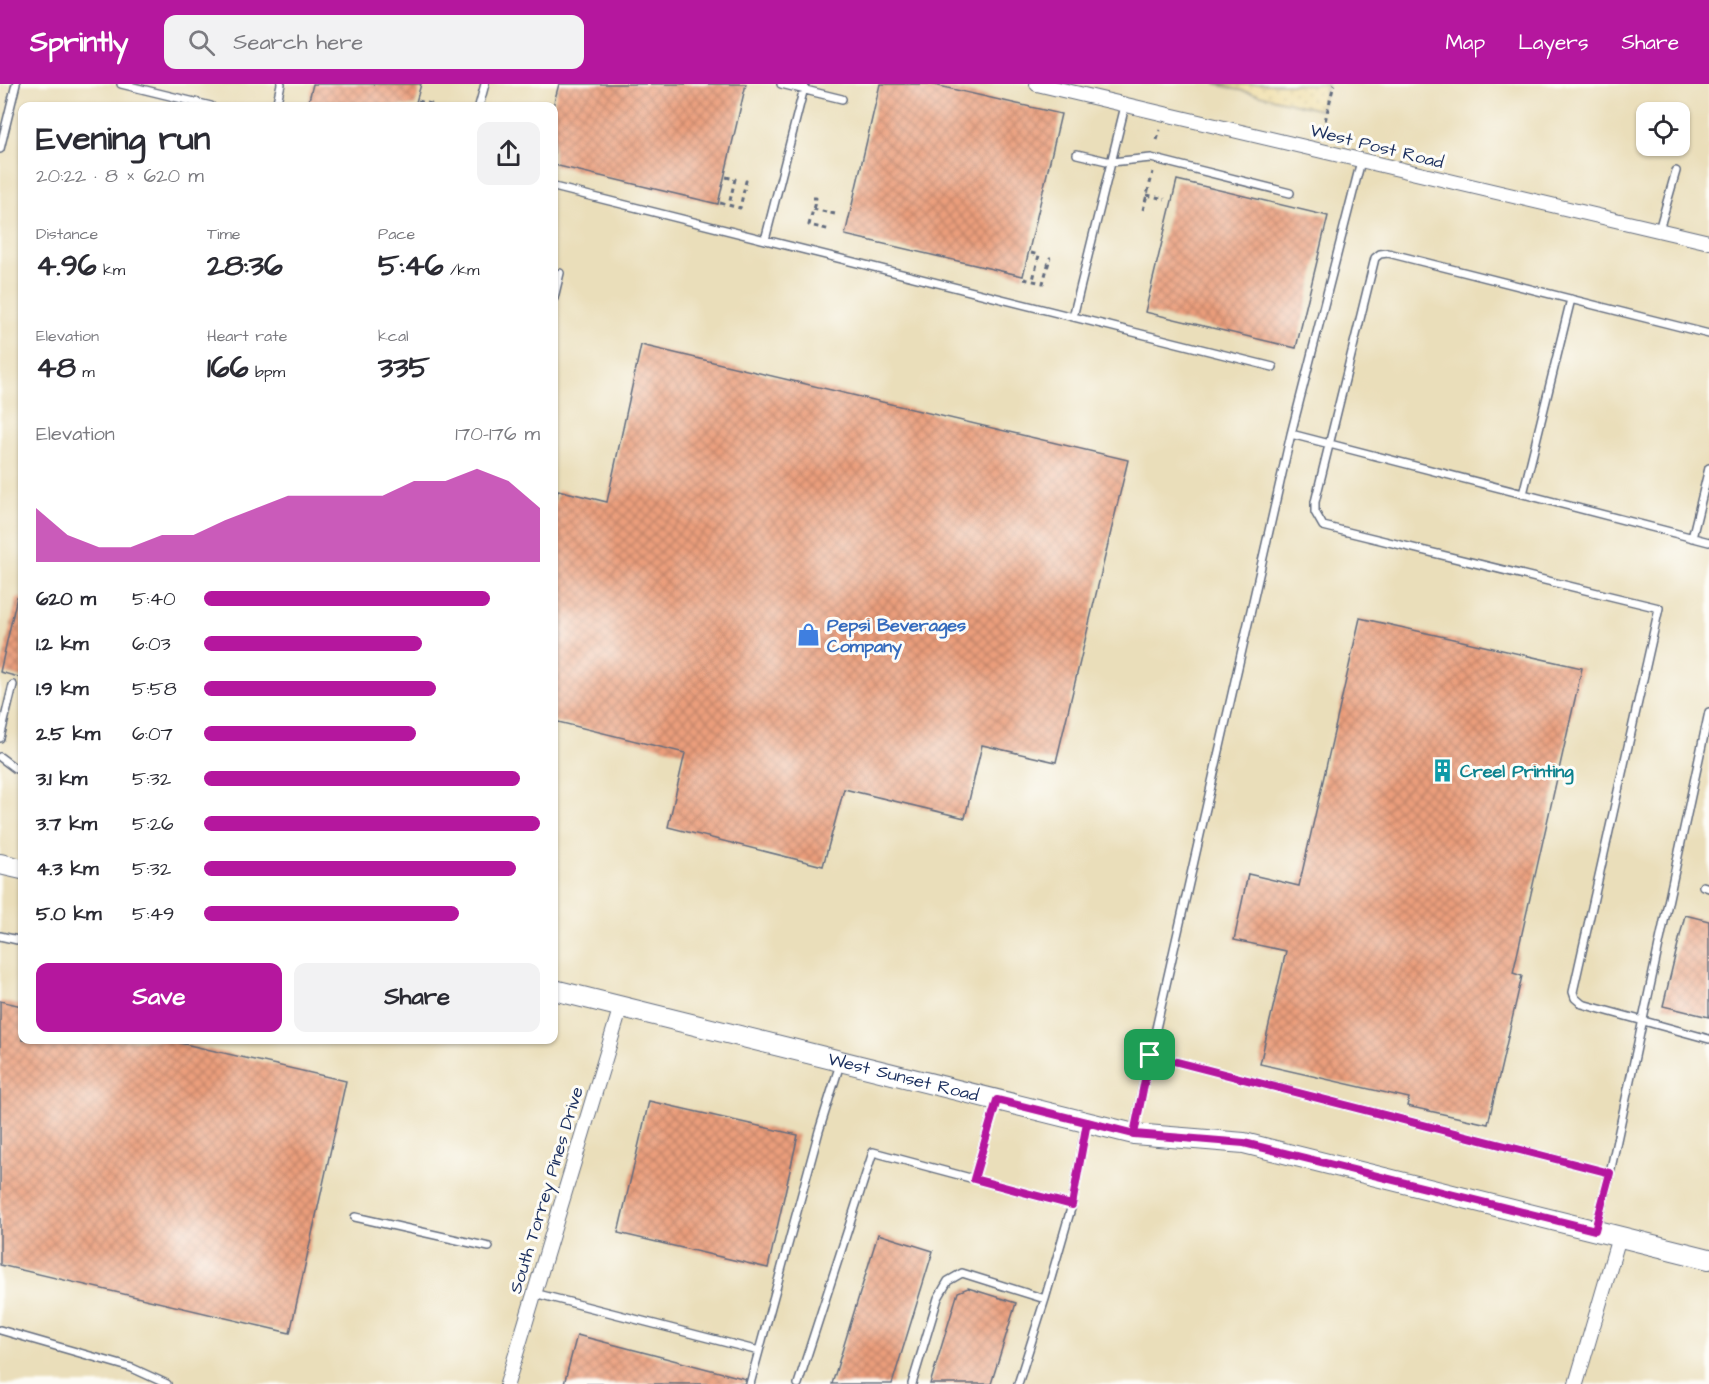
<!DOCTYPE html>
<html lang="en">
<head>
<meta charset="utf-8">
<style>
  body { margin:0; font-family:"Architects Daughter",sans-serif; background:#f2f2f3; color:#2b2b33; height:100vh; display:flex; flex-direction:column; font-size:22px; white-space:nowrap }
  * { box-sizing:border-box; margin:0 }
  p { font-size:20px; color:#7c7c81 }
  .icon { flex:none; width:33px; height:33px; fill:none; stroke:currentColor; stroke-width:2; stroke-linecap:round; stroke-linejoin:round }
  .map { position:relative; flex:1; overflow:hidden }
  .details { position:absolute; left:18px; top:18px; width:540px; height:942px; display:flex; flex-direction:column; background:#fff; border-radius:12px; box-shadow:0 2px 4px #0004 }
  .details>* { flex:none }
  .controls { position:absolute; left:1636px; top:18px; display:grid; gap:12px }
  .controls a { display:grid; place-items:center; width:54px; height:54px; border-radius:12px; background:#fff; box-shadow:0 2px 4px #0004; font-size:30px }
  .pin { position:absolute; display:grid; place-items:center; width:51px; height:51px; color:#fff; margin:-26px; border-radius:12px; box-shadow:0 3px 9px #0006 }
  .round { display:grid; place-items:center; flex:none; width:63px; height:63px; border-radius:12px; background:#f2f2f3 }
  .summary { display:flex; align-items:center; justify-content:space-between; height:102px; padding:0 18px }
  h1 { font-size:33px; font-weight:700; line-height:45px }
  .figures { display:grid; grid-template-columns:repeat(3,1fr); gap:9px; height:102px; padding:6px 18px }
  .figures div { display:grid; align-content:center }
  .figures b { font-size:30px; font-weight:700 }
  .figures small { font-size:16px; font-weight:400 }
  .figures p { font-size:16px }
  .chart { height:168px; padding:12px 18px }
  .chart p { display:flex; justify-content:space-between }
  .chart svg { width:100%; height:108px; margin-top:6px; fill:#b5179e; opacity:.7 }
  .primary-button { display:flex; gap:12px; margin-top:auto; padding:12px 18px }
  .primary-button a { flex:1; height:69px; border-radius:12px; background:#b5179e; color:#fff; font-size:24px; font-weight:700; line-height:69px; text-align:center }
  .primary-button a+a { background:#f2f2f3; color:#2b2b33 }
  ul { padding:0 18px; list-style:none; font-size:20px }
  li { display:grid; grid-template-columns:96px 72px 1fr; align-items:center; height:45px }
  li i { height:15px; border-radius:8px; background:#b5179e }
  header { display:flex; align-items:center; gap:36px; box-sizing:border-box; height:84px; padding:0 30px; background:#b5179e; color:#fff }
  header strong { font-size:28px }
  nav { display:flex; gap:33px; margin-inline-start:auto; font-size:21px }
  .search { width:420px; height:54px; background:#f2f2f3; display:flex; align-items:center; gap:15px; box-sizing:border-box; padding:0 21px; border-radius:12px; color:#7c7c81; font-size:22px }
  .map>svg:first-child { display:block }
  .sand { fill:url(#sand-dots); stroke:#84847e; stroke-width:1.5 }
  .building { fill:url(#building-cross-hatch) }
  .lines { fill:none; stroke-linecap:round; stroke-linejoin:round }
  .lane-casing { stroke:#636c7e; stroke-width:10 }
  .street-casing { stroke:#636c7e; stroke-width:16 }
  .secondary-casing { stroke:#636c7e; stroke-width:22 }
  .path { stroke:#636c7e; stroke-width:3; stroke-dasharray:4.5 4.5; stroke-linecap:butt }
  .lane { stroke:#fff; stroke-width:7 }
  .street { stroke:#fff; stroke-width:14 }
  .secondary { stroke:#fff; stroke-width:20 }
  .route-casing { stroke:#fff; stroke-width:12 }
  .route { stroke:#b5179e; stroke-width:8 }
  .labels { text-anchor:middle; stroke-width:6; stroke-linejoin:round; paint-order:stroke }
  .street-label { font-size:18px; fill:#1b2f5e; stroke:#fdfcf7 }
  .shop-label { font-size:18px; font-weight:bold; fill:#366cbe; stroke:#fdfcf7; text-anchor:start }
  .culture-label { font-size:18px; font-weight:bold; fill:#0d838f; stroke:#fdfcf7; text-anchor:start }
</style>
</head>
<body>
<header>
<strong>Sprintly</strong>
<div class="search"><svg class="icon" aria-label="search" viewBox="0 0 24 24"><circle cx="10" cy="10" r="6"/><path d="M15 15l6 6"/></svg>Search here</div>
<nav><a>Map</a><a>Layers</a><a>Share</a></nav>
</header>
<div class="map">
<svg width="1709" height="1300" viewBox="0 0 1709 1300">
  <defs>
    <pattern id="sand-dots" width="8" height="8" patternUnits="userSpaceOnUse" patternTransform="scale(1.5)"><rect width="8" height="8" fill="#eeda9e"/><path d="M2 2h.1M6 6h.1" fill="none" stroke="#ccbb8a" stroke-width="1.8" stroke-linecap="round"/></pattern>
    <pattern id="building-cross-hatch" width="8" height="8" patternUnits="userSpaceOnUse" patternTransform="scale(1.5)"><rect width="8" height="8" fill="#eb9e7b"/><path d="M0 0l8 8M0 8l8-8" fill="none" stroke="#be8168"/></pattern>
  </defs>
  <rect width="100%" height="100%" fill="#fdfcf7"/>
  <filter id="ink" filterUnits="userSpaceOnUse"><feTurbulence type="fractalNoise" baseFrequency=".0167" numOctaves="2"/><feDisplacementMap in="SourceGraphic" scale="12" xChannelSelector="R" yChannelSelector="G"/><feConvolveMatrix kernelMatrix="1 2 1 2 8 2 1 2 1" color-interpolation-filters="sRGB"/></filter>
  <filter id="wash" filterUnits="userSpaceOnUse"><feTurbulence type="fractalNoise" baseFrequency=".008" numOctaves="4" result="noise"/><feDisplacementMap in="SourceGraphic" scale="24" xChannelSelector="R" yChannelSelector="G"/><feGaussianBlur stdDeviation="1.35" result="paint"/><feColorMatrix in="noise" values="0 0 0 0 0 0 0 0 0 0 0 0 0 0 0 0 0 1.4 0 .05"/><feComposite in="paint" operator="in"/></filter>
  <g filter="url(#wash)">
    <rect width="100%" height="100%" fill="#eadeba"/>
    <path class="sand" d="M1215,0H1327L1320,26Z"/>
    <g id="blocks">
      <path class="building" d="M313,0H421L415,22H318L308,20Z
        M559,0H746L718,120L554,81L553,22Z
        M880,0H930L1061,30L1023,192L845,151Z
        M1177,96L1328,132L1296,264L1145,228Z
        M641,261L1128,376L1056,678L982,661L965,734L844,705L823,782L668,743L685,669L554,637V426L558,406L607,418Z
        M17,513L22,514V594L0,588Z
        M1360,534L1582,584L1513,889L1522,892L1488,1040L1407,1022L1409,1014L1260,980L1286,867L1234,856L1248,790L1299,802Z
        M1685,831L1709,837V933L1663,922Z
        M0,917L22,922V956H167L346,997L290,1249L0,1181Z
        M649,1017L798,1051L768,1184L618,1149Z
        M878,1150L933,1167L892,1300H832Z
        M968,1204L1016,1219L991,1300H930L958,1208Z
        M577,1251L746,1295L744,1300H564Z"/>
    </g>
  </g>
  <g filter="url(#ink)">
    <use href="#blocks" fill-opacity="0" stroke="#636c7e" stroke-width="1.5"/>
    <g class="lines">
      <defs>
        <path id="lane" d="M121,0L211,22
          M781,0L842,15
          M276,22L281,0
          M479,22L485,0
          M0,65L16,0
          M1077,70L1111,78L1151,74L1290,109
          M554,103L1273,283
          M1659,146L1676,87
          M765,156L805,0
          M554,214L560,189
          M1073,233L1125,22
          M1709,250L1388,169L1380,170L1375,174L1315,418V428L1323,442L1659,524L1573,908L1575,914L1582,920L1709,955
          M1291,350L1709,458
          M1523,410L1571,215
          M1692,454L1709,384
          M0,654L13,601
          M0,673L16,685L22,686
          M1703,802L1709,804
          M0,852L22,857
          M1150,971L1610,1089
          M1134,1047L1150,971L1291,350L1361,77
          M974,1095L1072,1121
          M355,1133L489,1163
          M1596,1143L1610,1089L1709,628
          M534,1209L759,1267
          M0,1246L132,1284L167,1300
          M750,1300L819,1047L840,980
          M798,1300L873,1068L974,1095L996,1018
          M912,1300L938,1214L948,1197L962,1189L1045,1215
          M1018,1300L1045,1215L1072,1121L1086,1041"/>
        <path id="street" d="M1037,0L1709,158
          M507,1300L621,922
          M1576,1300L1619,1153"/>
        <g id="secondary">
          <path d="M0,780L22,785"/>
          <path id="s1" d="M554,906L1134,1050L1244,1059L1709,1175"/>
        </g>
      </defs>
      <use href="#lane" class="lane-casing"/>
      <use href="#street" class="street-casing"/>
      <use href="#secondary" class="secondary-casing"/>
      <path class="path" d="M418,17L431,20V22
        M1321,54L1334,0
        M1157,56L1160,46
        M726,93L735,95L729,121
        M1147,111L1165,115
        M813,114H816L809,141L831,146
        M720,119L740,124L746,97L749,98
        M813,125L835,130
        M1143,126L1153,88
        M1031,169L1039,171L1033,196
        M1024,195L1043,199L1050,174H1051"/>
      <use href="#lane" class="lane"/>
      <use href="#street" class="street"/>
      <use href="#secondary" class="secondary"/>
    </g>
  </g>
  <g class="lines" filter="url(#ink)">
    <defs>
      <path id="route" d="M1150,971L1134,1050L997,1016L974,1095L1072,1121L1087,1038L1134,1050L1244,1059L1595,1146L1610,1089L1150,971"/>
    </defs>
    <use href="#route" class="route-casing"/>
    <use href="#route" class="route"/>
  </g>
  <defs>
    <symbol id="shop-bare" viewBox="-9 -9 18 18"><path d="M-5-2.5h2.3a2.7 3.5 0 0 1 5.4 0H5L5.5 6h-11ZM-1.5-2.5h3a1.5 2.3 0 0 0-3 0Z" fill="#3f7fe0" stroke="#fdfcf7" stroke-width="2.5" paint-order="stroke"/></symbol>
    <symbol id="building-bare" viewBox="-9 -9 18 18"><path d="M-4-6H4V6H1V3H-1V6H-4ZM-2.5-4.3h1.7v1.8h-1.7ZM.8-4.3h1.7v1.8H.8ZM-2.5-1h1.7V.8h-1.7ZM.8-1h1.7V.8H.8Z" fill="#0f9aa8" stroke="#fdfcf7" stroke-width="2.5" paint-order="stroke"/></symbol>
  </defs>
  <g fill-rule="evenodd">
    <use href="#shop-bare" x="792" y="534" width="33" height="33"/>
    <use href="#building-bare" x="1426" y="670" width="33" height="33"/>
  </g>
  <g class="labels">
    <g class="street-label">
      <text transform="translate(1377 62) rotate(14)" y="6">West Post Road</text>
      <text dy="6" stroke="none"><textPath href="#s1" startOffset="360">West Sunset Road</textPath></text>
      <text transform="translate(546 1106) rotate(-73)" y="6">South Torrey Pines Drive</text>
    </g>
    <g class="shop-label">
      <text x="827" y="547">Pepsi Beverages<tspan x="827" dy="21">Company</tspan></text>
    </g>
    <g class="culture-label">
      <text x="1460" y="693">Creel Printing</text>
    </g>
  </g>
</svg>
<div class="controls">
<a><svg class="icon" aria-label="locate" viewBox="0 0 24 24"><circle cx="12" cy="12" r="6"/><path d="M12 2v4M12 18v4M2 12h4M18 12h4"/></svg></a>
</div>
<div class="pin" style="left:1150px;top:971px;background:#1e9e55"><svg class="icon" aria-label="arrive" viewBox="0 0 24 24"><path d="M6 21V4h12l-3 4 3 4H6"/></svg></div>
<section class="details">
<div class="summary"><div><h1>Evening run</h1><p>20:22 · 8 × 620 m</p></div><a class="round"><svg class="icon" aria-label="share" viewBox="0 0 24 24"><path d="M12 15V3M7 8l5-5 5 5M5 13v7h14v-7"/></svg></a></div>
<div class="figures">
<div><p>Distance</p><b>4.96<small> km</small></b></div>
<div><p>Time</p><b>28:36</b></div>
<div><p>Pace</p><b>5:46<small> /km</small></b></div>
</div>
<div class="figures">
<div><p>Elevation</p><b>48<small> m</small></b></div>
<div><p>Heart rate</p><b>166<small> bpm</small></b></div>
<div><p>kcal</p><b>335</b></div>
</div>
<div class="chart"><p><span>Elevation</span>170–176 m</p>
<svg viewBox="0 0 160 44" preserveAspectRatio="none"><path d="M0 44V22L10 33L20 38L30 38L40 33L50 33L60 27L70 22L80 17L90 17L100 17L110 17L120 11L130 11L140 6L150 11L160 22V44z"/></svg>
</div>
<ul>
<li><b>620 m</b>5:40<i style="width:85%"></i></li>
<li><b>1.2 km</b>6:03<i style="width:65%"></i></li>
<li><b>1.9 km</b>5:58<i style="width:69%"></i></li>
<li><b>2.5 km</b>6:07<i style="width:63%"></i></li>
<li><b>3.1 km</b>5:32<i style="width:94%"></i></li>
<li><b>3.7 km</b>5:26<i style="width:100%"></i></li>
<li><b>4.3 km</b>5:32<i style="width:93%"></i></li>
<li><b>5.0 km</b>5:49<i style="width:76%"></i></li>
</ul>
<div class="primary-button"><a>Save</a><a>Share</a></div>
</section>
</div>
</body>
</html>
